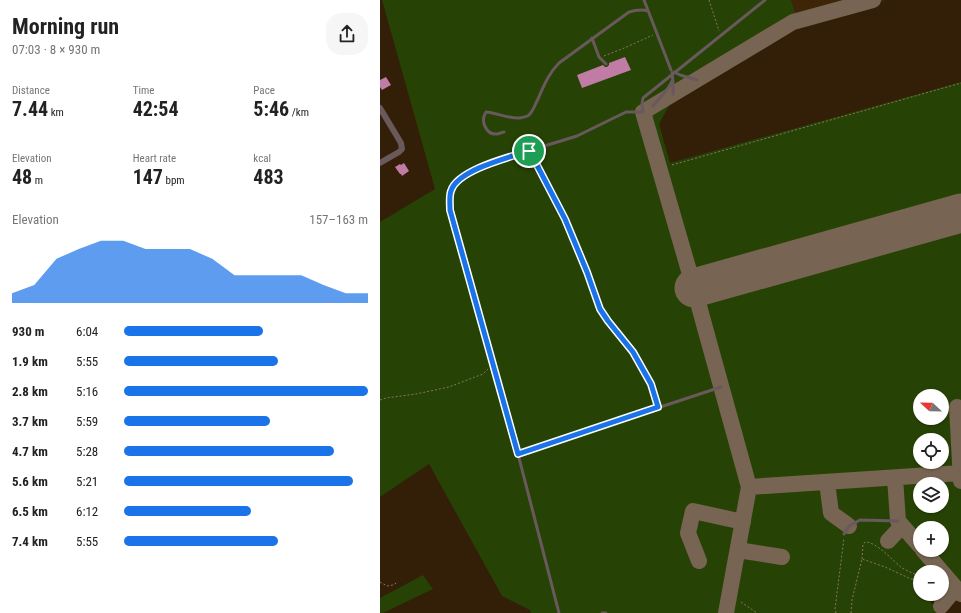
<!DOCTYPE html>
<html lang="en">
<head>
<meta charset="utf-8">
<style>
  body { margin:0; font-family:"Roboto Condensed",sans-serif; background:#f6f6f6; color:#222; height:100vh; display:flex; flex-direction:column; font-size:15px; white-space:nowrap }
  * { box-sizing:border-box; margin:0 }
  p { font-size:13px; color:#767676 }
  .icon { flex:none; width:22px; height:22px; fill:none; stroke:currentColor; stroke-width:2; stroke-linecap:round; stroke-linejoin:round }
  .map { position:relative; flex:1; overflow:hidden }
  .sheet { display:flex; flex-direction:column; background:#fff; width:380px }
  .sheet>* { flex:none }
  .needle { width:26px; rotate:292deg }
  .tools { position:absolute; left:533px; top:389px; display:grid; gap:8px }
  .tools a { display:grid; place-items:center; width:36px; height:36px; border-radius:50%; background:#fff; box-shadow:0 1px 3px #0004; font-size:20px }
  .pin { position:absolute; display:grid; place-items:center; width:34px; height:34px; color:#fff; margin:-17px; border:2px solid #fff; border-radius:50%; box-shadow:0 1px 4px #0007 }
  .round { display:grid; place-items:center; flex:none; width:42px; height:42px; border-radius:16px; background:#f6f6f6 }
  .headline { display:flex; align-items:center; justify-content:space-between; height:68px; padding:0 12px }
  h1 { font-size:22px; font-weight:700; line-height:30px }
  .stats { display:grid; grid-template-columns:repeat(3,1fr); gap:6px; height:68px; padding:4px 12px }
  .stats div { display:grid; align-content:center }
  .stats b { font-size:20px; font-weight:700 }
  .stats small { font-size:11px; font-weight:400 }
  .stats p { font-size:11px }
  .chart { height:112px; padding:8px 12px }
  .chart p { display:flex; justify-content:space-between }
  .chart svg { width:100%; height:72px; margin-top:4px; fill:#1a73e8; opacity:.7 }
  ul { padding:0 12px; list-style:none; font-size:13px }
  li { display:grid; grid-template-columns:64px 48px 1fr; align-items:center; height:30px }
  li i { height:10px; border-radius:5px; background:#1a73e8 }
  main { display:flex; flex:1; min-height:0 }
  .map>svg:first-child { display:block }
  .built { fill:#3f2507 }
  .green { fill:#274205; fill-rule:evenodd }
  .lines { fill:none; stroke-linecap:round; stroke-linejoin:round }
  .taxiway { stroke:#776452; stroke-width:16 }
  .runway { stroke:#776452; stroke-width:39 }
  .building { fill:#c07ca4 }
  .path { stroke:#877663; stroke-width:1; stroke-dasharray:2 2; stroke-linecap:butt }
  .lane { stroke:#69595d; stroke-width:3 }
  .street { stroke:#69595d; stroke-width:6 }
  .route-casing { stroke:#fff; stroke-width:8 }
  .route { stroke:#1a73e8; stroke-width:5 }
</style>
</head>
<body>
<main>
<section class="sheet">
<div class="headline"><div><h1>Morning run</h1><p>07:03 · 8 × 930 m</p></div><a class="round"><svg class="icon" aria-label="share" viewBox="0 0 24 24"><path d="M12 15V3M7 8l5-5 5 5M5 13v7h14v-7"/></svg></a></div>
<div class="stats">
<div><p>Distance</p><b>7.44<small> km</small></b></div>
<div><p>Time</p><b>42:54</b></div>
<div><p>Pace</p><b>5:46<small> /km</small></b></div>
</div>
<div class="stats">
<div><p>Elevation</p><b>48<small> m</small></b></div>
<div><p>Heart rate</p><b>147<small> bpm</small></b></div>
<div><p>kcal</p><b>483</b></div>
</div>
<div class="chart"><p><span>Elevation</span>157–163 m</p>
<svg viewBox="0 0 160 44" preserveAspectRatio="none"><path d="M0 44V38L10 33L20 17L30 11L40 6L50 6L60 11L70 11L80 11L90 17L100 27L110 27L120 27L130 27L140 33L150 38L160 38V44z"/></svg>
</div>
<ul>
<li><b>930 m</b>6:04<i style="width:57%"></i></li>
<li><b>1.9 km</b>5:55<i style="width:63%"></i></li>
<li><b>2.8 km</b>5:16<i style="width:100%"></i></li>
<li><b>3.7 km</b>5:59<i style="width:60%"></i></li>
<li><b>4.7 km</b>5:28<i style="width:86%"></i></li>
<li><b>5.6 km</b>5:21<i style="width:94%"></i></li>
<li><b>6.5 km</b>6:12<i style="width:52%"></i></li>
<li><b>7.4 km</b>5:55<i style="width:63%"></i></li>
</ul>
</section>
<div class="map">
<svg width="581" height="613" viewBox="0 0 581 613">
  <rect width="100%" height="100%" fill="#331e07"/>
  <path class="built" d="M411,0H486L417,20Z"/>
  <path class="green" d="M2,0H411L418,20L486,0H506L423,23L290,104L279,124L290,163L581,82V603L562,584V572H540V594H551L547,598L561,613H151L150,610L122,596L49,464L0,497V222L55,189ZM540,396H562V418H540ZM540,440H562V462H540ZM540,484H562V506H540ZM540,528H562V550H540Z
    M43,575L53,589L3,613H0V598Z"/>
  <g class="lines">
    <path class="taxiway" d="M577,407L581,481
      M515,478L518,521L540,546
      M447,482L451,513L469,526
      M369,487L581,473
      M508,541L522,526
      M358,550L402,557
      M543,550L581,594
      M319,561L308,533L313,511L363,522
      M561,606L576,588
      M346,613L369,487L314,288L263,112L413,22L493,0"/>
    <path class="runway" d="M314,288L581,213"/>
  </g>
  <path class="building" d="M245,57L251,70L202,88L197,75L223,65L225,67H227L229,65V63Z
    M6,77L11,85L2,90L0,87V80Z
    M24,163L29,171L22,176L21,174H20L15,167L20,164L21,165Z"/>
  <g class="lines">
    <path class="path" d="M329,0L339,31
      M224,56L242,49L273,35
      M151,155C173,192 190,231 206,271C211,283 214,296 219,308C227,325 242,337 253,352C264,367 271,386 277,404
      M292,165L581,83
      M0,400L6,398L36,394L69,387L103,374L109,368
      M482,559L483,545L485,542C497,542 512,560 522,568C528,571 534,574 540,576
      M550,572L557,566
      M0,582L7,586L13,585L18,582
      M361,602L377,613
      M456,613L455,609L464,538
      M471,613L472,600L482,559L505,567L531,579H540"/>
    <path class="lane" d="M264,0L291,70
      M212,38L219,57L226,64
      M294,72L300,75L317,80
      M292,73L293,82V94
      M273,106C279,98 288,91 292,81
      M124,132C123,132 118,134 117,134C106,135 100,121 106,112C118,113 129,119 140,118C144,117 147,117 149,115C153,111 155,105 157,101C163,88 168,74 179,63L249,12C256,10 261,9 268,11
      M138,454L341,387
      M464,534L469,526L480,520L518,521
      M179,613L138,454L70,210L71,191L76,183L90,172L109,163L197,136L246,112H263L262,104L263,98L385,0
      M222,613H226"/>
    <path class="street" d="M0,108L21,143L22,149L19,152L0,163"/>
  </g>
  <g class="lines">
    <defs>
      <path id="route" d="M149,151L158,167L185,219L207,272L220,309L228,321L253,352L271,384L278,407L138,454L70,210C70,204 69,196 71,191C77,170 130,157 149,151Z"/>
    </defs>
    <use href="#route" class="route-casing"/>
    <use href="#route" class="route"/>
  </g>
</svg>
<div class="tools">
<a><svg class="needle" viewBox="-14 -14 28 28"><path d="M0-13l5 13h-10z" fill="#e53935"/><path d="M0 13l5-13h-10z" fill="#767676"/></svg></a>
<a><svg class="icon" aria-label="locate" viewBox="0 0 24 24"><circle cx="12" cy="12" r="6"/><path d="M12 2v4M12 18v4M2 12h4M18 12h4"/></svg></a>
<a><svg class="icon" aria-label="layers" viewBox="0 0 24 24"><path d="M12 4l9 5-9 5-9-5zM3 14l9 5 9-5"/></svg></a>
<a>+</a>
<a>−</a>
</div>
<div class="pin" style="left:149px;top:151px;background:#1e9e55"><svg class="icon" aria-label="arrive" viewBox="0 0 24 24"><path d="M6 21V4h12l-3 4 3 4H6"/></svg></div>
</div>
</main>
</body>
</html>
